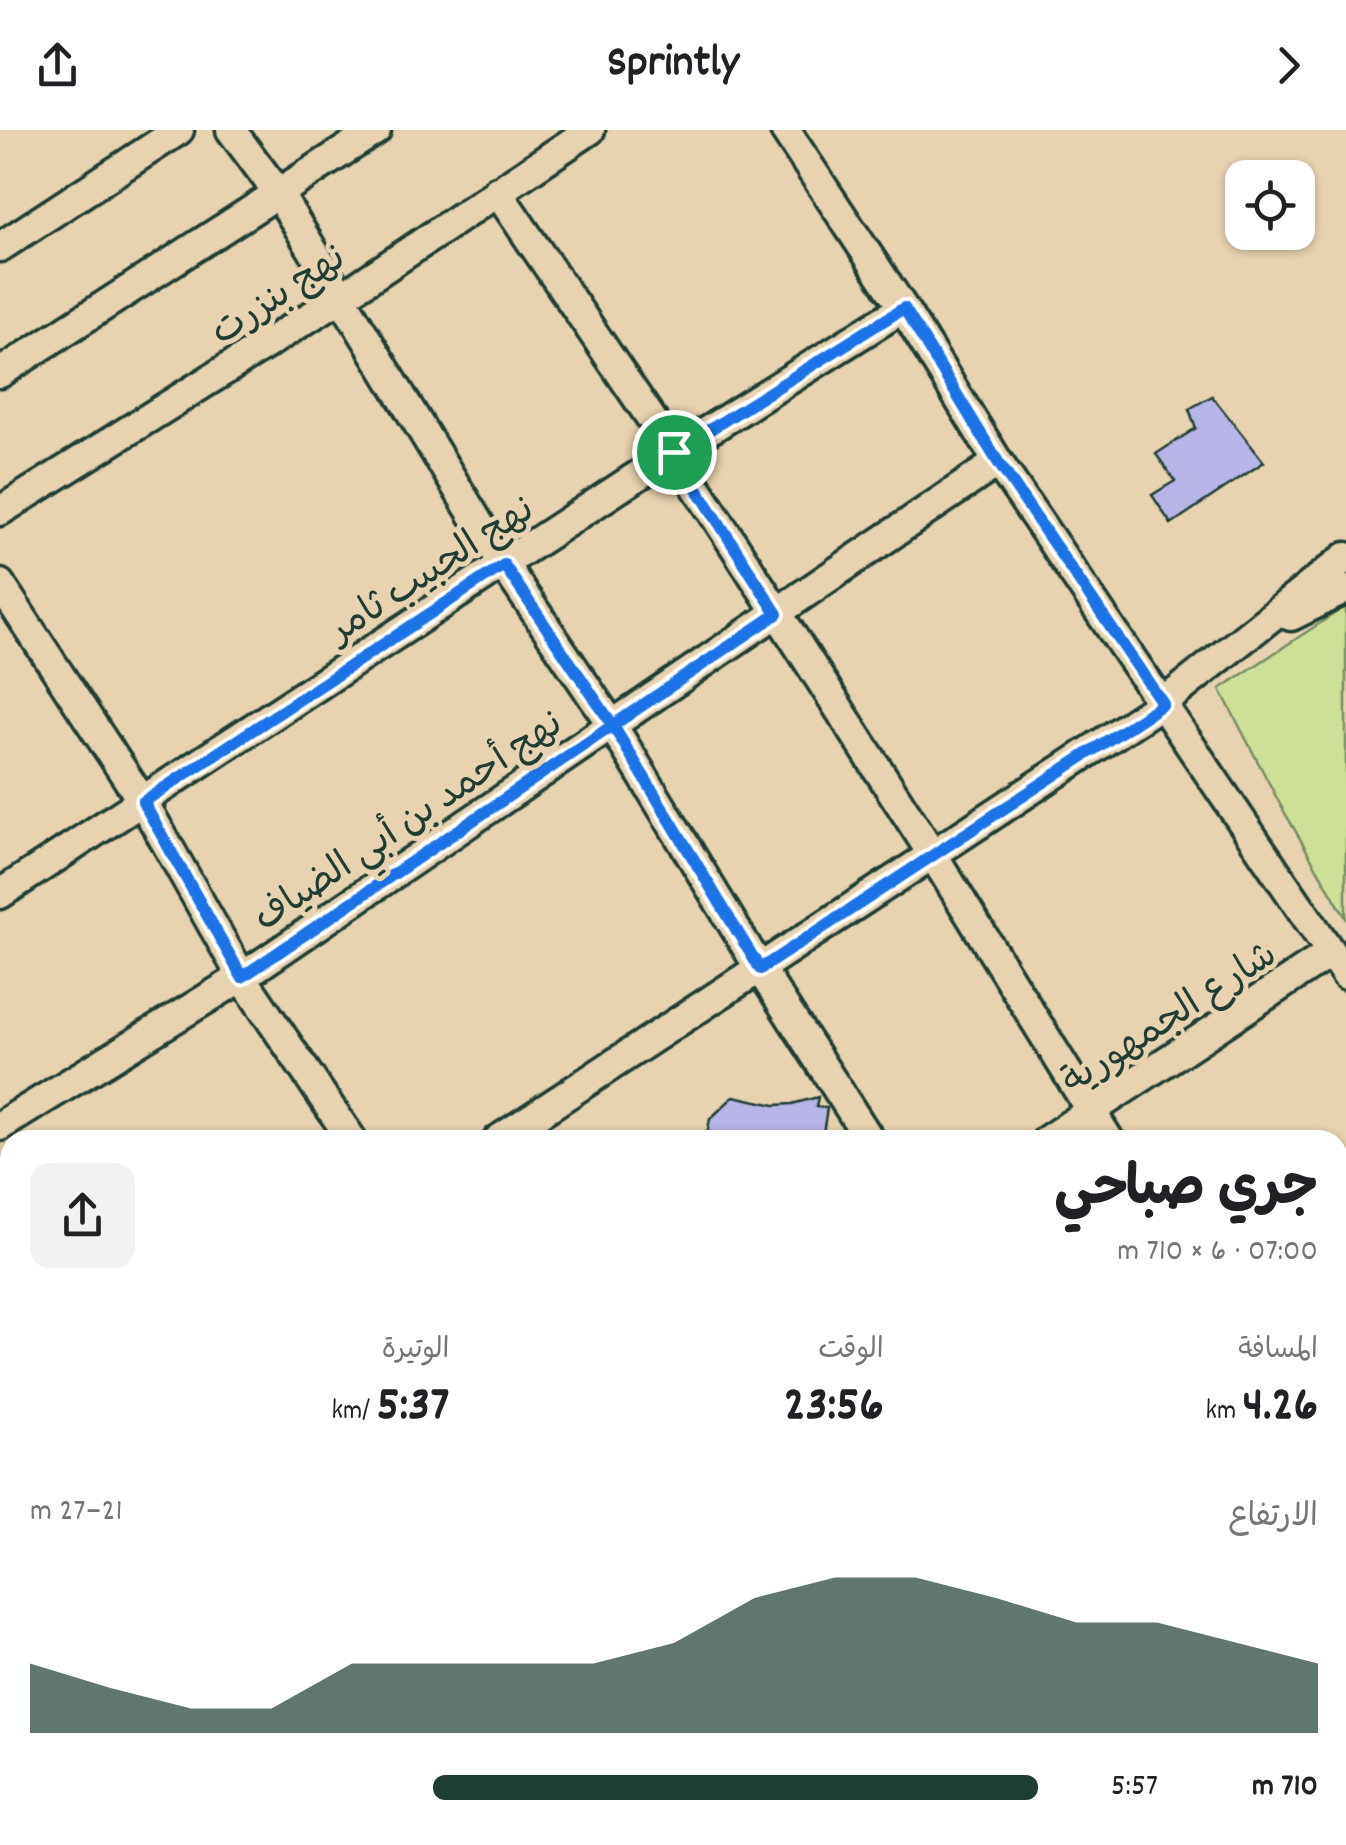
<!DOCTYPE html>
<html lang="ar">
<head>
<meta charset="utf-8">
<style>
  body { margin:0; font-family:Dekko,"Playpen Sans Arabic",sans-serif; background:#f2f2f2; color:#202124; direction:rtl; height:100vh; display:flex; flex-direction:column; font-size:38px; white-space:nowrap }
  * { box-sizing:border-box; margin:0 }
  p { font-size:32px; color:#757577 }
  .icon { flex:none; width:55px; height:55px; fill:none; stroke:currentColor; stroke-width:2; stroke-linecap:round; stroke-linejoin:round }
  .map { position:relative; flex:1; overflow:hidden; direction:ltr }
  .side { position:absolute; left:0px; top:1000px; width:1348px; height:715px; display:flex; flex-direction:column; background:#fff; border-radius:30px 30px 0 0; box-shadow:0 2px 8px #0004; direction:rtl }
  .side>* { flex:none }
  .fabs { position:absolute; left:1225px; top:30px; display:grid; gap:20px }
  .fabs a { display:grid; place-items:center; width:90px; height:90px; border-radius:20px; background:#fff; box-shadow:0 2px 8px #0004; font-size:50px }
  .pin { position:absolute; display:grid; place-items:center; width:85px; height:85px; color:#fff; margin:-42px; border:5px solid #fff; border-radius:50%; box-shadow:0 2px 10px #0007 }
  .round { display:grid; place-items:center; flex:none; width:105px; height:105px; border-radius:20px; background:#f2f2f2 }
  .summary { display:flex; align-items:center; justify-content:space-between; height:170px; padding:0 30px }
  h1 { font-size:55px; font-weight:700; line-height:75px }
  .metrics { display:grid; grid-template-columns:repeat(3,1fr); gap:15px; height:170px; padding:10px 30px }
  .metrics div { display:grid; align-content:center }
  .metrics b { font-size:50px; font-weight:700 }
  .metrics small { font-size:28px; font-weight:400 }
  .metrics p { font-size:28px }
  .chart { height:280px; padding:20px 30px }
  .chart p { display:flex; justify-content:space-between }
  .chart svg { width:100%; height:180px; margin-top:10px; fill:#1f3d34; opacity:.7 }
  ul { padding:0 30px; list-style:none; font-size:32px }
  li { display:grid; grid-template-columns:160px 120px 1fr; align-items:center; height:75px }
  li i { height:25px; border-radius:12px; background:#1f3d34 }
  header { display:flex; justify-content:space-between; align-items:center; height:130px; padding:0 30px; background:#fff; font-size:45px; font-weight:700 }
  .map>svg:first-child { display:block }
  .green { fill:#cee095; stroke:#768e64; stroke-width:2.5 }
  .building { fill:#b8b5e7; stroke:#1f3d34; stroke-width:2.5 }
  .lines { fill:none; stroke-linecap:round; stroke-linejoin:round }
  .minor-casing { stroke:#1f3d34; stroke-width:35 }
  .minor { stroke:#e7d2b1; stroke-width:28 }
  .route-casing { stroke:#fff; stroke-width:20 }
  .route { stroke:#1a73e8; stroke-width:12 }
  .labels { text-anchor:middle; stroke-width:10; stroke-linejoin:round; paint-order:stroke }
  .street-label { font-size:38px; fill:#1f3d34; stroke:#e7d2b1 }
</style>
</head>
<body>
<header><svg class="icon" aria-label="forward" viewBox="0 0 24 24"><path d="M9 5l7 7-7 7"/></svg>Sprintly<svg class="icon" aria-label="share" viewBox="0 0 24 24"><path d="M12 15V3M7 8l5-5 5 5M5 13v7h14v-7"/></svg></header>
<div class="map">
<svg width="1346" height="1715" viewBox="0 0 1346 1715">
  <rect width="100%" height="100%" fill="#e7d2b1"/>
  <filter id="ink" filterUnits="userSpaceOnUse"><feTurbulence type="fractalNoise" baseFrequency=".01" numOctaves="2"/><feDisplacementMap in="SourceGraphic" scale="20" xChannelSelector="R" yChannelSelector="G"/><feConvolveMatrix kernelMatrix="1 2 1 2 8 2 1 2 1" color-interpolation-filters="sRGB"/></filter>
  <g filter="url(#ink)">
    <path class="green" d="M1346,476V788L1282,678L1220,559Z"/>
    <path class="building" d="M1212,266L1264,332L1171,394L1152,365L1175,351L1156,324L1196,298L1189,279Z
      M734,966L775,975L792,974L818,967L816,977L827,978L822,1010H706L710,989Z
      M1346,1116V1242L1338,1232V1122Z"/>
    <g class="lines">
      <defs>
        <path id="minor" d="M231,0L278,63L504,435L612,595L760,839L870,1010
          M785,0L903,178L998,332L1346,845
          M497,61L674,322L933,725L1109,1010
          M0,117L179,0
          M0,243L376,0
          M0,381L340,168L590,0
          M0,454L143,672L242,847L352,1010
          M1291,486L1346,459
          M0,764L674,322L903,178
          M0,996L242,847L998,332
          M498,1010L1163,573L1346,427
          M1047,1010L1330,823
          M1338,1063L1346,1057
          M0,1259L10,1275
          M1338,1305L1346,1313
          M0,1343L10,1336
          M1338,1465L1346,1459
          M0,1605L10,1621
          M0,1691L10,1685
          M63,1705L69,1715
          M288,1705L294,1715
          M811,1705L817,1715
          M338,1715L353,1705
          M960,1715L975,1705
          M1335,1715L1346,1708"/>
      </defs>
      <use href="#minor" class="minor-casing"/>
      <use href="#minor" class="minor"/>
    </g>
  </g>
  <g class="lines" filter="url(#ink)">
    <defs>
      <path id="route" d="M674,322L777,484L242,847L143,672L504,435L612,594L760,839L1163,574L998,332L904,178L674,322"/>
    </defs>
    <use href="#route" class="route-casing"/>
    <use href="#route" class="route"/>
  </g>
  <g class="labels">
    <g class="street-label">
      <text transform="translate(277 163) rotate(-33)" y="13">نهج بنزرت</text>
      <text transform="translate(430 438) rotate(-33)" y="13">نهج الحبيب ثامر</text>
      <text transform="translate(407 689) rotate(-34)" y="13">نهج أحمد بن أبي الضياف</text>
      <text transform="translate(1168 886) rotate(-33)" y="13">شارع الجمهورية</text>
    </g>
  </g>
</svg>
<div class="fabs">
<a><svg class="icon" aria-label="locate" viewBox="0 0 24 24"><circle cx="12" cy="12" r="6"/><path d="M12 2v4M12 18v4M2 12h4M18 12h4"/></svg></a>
</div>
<div class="pin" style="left:674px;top:322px;background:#1e9e55"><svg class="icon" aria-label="arrive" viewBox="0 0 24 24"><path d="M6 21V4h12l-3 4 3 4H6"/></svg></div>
<section class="side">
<div class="summary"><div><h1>جري صباحي</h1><p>07:00 · 6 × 710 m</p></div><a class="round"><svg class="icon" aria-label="share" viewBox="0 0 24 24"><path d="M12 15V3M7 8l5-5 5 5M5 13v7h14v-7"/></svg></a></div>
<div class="metrics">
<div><p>المسافة</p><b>4.26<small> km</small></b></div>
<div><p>الوقت</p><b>23:56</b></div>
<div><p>الوتيرة</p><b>5:37<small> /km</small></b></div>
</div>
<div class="chart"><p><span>الارتفاع</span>21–27 m</p>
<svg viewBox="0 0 160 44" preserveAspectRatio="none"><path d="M0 44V27L10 33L20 38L30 38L40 27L50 27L60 27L70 27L80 22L90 11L100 6L110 6L120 11L130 17L140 17L150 22L160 27V44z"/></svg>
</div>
<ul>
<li><b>710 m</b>5:57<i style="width:60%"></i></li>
</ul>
</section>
</div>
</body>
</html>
